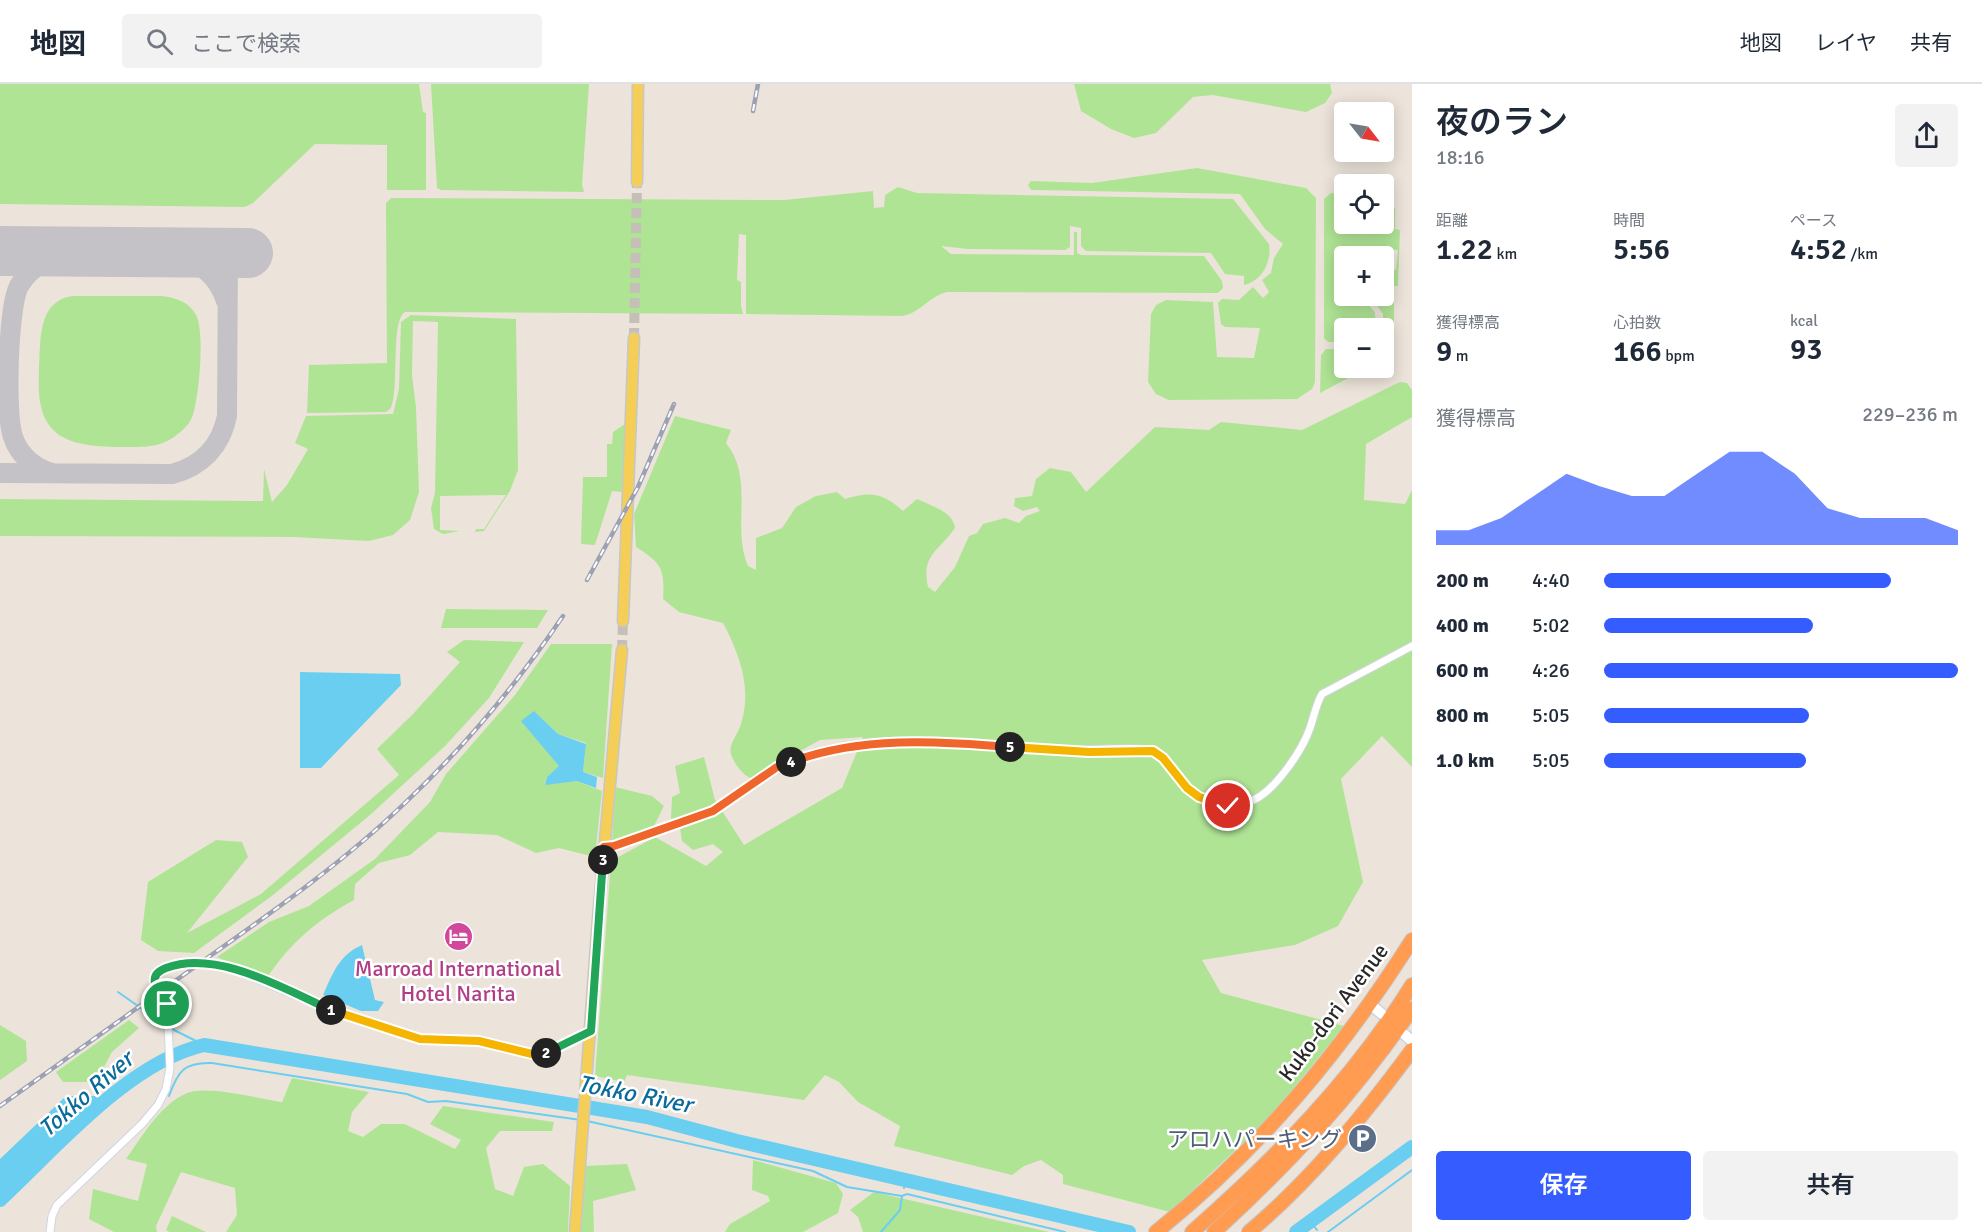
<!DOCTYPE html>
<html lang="ja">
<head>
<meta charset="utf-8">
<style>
  body { margin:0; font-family:Signika,"Noto Sans JP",sans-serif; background:#f2f2f3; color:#1f2937; height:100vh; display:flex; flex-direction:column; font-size:22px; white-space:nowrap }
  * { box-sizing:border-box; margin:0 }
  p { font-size:20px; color:#747a83 }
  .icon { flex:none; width:33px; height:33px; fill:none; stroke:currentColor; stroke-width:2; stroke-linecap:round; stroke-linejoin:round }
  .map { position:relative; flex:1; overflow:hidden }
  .details { display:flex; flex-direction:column; background:#fff; width:570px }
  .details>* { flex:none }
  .needle { width:39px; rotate:121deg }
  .buttons { position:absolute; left:1334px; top:18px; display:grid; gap:12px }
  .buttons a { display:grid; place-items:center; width:60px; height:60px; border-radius:6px; background:#fff; box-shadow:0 3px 15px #0003; font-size:30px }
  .pin { position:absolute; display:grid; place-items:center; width:51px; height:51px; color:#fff; margin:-26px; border:3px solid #fff; border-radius:50%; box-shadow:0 2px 6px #0007 }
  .km { position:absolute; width:30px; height:30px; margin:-15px; border-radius:50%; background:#222; color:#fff; font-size:16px; line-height:30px; text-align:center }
  .round { display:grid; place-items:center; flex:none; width:63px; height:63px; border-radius:6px; background:#f2f2f3 }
  .headline { display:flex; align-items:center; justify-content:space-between; height:102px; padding:0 24px }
  h1 { font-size:33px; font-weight:600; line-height:45px }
  .figures { display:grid; grid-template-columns:repeat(3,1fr); gap:9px; height:102px; padding:6px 24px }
  .figures div { display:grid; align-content:center }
  .figures b { font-size:30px; font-weight:600 }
  .figures small { font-size:16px; font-weight:400 }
  .figures p { font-size:16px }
  .chart { height:168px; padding:12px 24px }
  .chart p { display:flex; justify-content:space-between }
  .chart svg { width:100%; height:108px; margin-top:6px; fill:#355cfe; opacity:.7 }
  .cta { display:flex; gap:12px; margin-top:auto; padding:12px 24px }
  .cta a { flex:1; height:69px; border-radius:6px; background:#355cfe; color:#fff; font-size:24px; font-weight:600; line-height:69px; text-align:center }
  .cta a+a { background:#f2f2f3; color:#1f2937 }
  ul { padding:0 24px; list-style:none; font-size:20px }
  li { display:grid; grid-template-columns:96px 72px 1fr; align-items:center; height:45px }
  li i { height:15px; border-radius:8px; background:#355cfe }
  header { display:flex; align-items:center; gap:36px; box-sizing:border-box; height:84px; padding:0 30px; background:#fff; border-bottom:2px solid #e0e1e3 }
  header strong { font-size:28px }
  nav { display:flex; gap:33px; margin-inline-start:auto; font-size:21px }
  .search { width:420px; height:54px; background:#f2f2f3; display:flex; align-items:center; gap:15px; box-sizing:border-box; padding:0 21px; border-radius:6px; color:#747a83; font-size:22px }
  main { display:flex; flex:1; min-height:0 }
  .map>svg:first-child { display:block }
  .green { fill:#b0e495 }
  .water { fill:#6acef1 }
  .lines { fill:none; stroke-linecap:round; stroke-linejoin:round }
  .stream { stroke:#6acef1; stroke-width:2 }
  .river { stroke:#6acef1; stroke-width:14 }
  .taxiway { stroke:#c4c2c7; stroke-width:20 }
  .runway { stroke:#c4c2c7; stroke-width:50 }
  .primary-tunnel { stroke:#c5bfb7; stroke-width:10; stroke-dasharray:10 5; stroke-linecap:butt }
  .street-casing { stroke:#d0d3e3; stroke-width:9 }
  .secondary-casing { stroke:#d0d3e3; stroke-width:13 }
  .primary-casing { stroke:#c7c7c7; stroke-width:13 }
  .highway-casing { stroke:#c7c7c7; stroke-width:16 }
  .street { stroke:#fff; stroke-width:7 }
  .secondary { stroke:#fff; stroke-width:10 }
  .primary { stroke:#f4ce57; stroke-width:10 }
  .highway { stroke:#ff9c52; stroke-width:14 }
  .rail-casing { stroke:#9da1b4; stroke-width:4.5 }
  .rail { stroke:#fff; stroke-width:2; stroke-dasharray:7; stroke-linecap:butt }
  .split-1-casing { stroke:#fff; stroke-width:12 }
  .split-2-casing { stroke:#fff; stroke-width:12 }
  .split-3-casing { stroke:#fff; stroke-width:12 }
  .split-4-casing { stroke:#fff; stroke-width:12 }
  .split-5-casing { stroke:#fff; stroke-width:12 }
  .split-6-casing { stroke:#fff; stroke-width:12 }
  .split-1 { stroke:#22a559; stroke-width:8 }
  .split-2 { stroke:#f5b400; stroke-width:8 }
  .split-3 { stroke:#22a559; stroke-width:8 }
  .split-4 { stroke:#f0652b; stroke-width:8 }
  .split-5 { stroke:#f0652b; stroke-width:8 }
  .split-6 { stroke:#f5b400; stroke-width:8 }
  .labels { text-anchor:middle; stroke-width:5; stroke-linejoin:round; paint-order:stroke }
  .hotel-label { font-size:22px; fill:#b23c85; stroke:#fff }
  .street-label { font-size:22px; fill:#292929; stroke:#fff }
  .service-label { font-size:22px; fill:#4e5e75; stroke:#fff; text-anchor:end }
  .water-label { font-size:24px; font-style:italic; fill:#0a6b9c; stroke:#fff }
</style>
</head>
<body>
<header>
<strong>地図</strong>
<div class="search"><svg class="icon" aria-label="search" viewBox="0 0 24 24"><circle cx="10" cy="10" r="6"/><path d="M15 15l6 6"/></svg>ここで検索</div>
<nav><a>地図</a><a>レイヤ</a><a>共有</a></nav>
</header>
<main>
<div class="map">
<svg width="1412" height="1148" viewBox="0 0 1412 1148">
  <rect width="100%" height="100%" fill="#ece4da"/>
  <path class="green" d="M0,0H419L423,28L426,29V106H387V61L315,60L253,119L245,123L0,120Z
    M431,0H589L582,101L584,108L441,106L437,104Z
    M1074,0H1330L1332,9L1325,19L1306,28L1213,11L1193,13L1156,49L1134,54L1111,45L1081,27Z
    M1197,84L1306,104L1316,114L1315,298L1312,305L1297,315L1169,316L1156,310L1148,298L1151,230L1156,221L1166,216L1213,218L1217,273L1254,274L1260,244L1225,243L1221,240L1218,219L1222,215L1239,216L1253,203L1263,214L1269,208L1262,196L1271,189L1274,174L1283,160L1265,145L1240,110L1036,106H1031L1028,101L1031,97L1092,99Z
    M898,103L917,109L1233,115L1269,160C1272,178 1262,197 1244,201V192L1225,190L1211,169L1086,167L1081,162V144L1070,142V163L1065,166L967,165L941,162L951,170L1074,171V148H1077V169L1081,171L1204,172L1222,197L1223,204L1218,209L947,208C929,212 920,230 901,232L746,230V151L739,150L737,196L741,198V222L743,230L405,228C390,238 400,302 391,324L386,328L307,329L309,281L387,279L386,125V119L391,114L785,116L873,107L874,124L884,123L885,111Z
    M1331,109L1344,111V140H1378L1379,146H1385L1383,120L1395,124V145L1400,146L1398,202H1394V257H1383V230L1370,212H1383V186H1396L1398,166L1376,164L1375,172H1344V212H1362L1375,229L1376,244H1344V258H1328L1324,254V115Z
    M162,212C177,214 189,218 196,231C205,247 199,309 194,327C192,336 187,343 179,349C162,364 145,363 124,363C65,363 35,353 39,288C41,259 36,218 72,212Z
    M411,231L516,235L518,386L510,407L484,447L475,448L476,445H484L506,411L440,412V446L460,447L443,450L434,445L431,424L435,409L438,238L413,237L412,291L416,323L419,408L410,436L393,451L369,457L294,453L0,452V415L263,417L264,385L272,418L287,401L308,365L295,359L306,332L393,330L399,305L401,238Z
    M1326,265H1344V284H1367L1320,309L1321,271Z
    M1400,298L1407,299L1412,306V333L1366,360L1364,416L1405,420L1412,406V683L1382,652L1341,695L1363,798L1338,842L1295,861L1202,876L1221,909L1344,942L1270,1033L1170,1128L1063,1100V1091L1041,1076L1024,1082L1012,1091L894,1062L900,1042L858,1018L839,998L825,991L804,1016L627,991L624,998L595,992L611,777L655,753L706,782L723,768L713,760L693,766L682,757L679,737L671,735L672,713L680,709L675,682L704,673L715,716L744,761L842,704L863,653L820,656L751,694C743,692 733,678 731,670C728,661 738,650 741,640C752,604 740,571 723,539L679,528L663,515C665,484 661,479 636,463L634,430L675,332L731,346L726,359C755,395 731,442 748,482L756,486V454L782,444L796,423L816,412L837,408L845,415C871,407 883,409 903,427L917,415C931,422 953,427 955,444C938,468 921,471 928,503L935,508L955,483L969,452L977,449L983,440L1005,434L1019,439L1026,432L1040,427L1037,423L1023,427L1014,422L1015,414L1032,412L1036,395L1050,384L1071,388L1086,408L1155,343L1209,346L1221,338L1302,346Z
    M625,340L622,408L612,407L595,461L581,460L583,393H607V360H612L613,348Z
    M446,525L548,526L537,544H441Z
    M464,556L524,558L489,614L445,662L370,731L273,811L194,869L158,867L141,856L148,798L216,756L242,758L248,773L187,849L261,810L399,691L377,665L413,630L460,578L447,568Z
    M551,560H612L603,694L583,688L586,659L558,650L534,627L560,682L547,693L545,700L577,697L602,707L595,773L559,764L536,769L497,751L438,748L410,771L379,779L355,800L354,816C317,836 290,859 267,894L217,873L269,838L309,822L375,775L430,718L446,690L515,611Z
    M615,703L652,712L664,722L652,746L612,758Z
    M129,936L139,944L112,968L104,983L89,998H63L56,988Z
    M0,941L26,957L27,977L0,996Z
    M292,994L369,1008L352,1028L348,1047L363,1053L381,1040H405L455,1065L461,1056L430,1040L443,1022L554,1038L552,1047H500L486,1064L495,1105L513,1112L524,1083L543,1080L570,1102L568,1148H226L237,1131L235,1104L181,1088L156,1142L157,1148H114L89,1135L93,1105L138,1117L147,1080L126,1075C142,1053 159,1022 185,1010C205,1000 259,1015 282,1018Z
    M753,1076L836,1099L843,1110L838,1129L803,1148H725L730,1140L770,1117L768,1112L752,1106Z
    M627,1080L636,1106L593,1117L594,1148H581L585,1082Z
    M874,1108L1049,1148H863L858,1133L850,1126Z
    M172,1132L206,1148H169L166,1146Z"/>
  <path class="water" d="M300,588L400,590L401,601L321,684H300Z
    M534,627L558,650L586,660L583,688L597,693L596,704L577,697L545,701L547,693L559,682L521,637Z
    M362,861L375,916L384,918L378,927H361L323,911C333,889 339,871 362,861Z
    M66,1012H102L0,1108V1075Z"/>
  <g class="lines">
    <path class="stream" d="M118,908L165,941
      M170,944L204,961
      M169,1012C178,987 184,978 212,979L407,1010L428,1018L446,1017L581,1036
      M587,1037L813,1087L847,1103L902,1112L907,1110L1065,1148
      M904,1104L905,1096
      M1310,1137L1317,1146
      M881,1148L900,1126L902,1112
      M1328,1148L1412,1086"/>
    <path class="river" d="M0,1116C56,1064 129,978 204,961L647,1033L737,1057L1129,1148
      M1296,1148L1412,1063"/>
    <path class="taxiway" d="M171,169C197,175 218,191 226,217
      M0,389L172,390C202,382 221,362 227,332L228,169
      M52,389C34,384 19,371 13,353C5,330 8,222 19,202C31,182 50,172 72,168"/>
    <path class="runway" d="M0,167L248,169"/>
    <path class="primary-tunnel" d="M634,254L637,98
      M622,566L623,537"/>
    <defs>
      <path id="street" d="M604,763L614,762C646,751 682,742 712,727C735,716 754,696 776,684C787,678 802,673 814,669C890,647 975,661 1053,666C1081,667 1110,664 1139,665C1183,668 1182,737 1248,718C1272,712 1302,667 1310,644C1314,633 1316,620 1322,610L1412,562
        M50,1148L52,1132L57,1121L142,1040L158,1021L166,1005L170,984L167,919L154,899V892L160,886L181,879L221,880L335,928L420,955L479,957L536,971L551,968L591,947"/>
      <path id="secondary" d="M1370,920L1382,930
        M1405,951L1412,957"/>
      <path id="primary" d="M637,98L638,0
        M623,537L634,254
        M575,1148L598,835L622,566"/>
      <path id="highway" d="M1156,1148C1260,1065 1341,968 1412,856
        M1192,1148C1275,1075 1353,996 1412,901
        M1214,1148C1291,1078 1352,1011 1412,925
        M1249,1148C1311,1096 1364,1031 1412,966"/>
    </defs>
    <use href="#street" class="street-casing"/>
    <use href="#secondary" class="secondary-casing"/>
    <use href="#primary" class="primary-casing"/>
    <use href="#highway" class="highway-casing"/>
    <use href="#street" class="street"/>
    <use href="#secondary" class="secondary"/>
    <use href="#primary" class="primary"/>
    <use href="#highway" class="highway"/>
    <defs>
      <path id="rail" d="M753,27L758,0
        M587,496L638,403L674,320
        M0,1022C70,972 140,922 210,872C278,824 346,776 406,718C465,662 517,600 563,532"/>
    </defs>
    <use href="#rail" class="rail-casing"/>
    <use href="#rail" class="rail"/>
  </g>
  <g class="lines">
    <defs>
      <path id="split-1" d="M167,920C158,906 145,892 166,884C217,865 284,905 331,926"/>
      <path id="split-2" d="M331,926L420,955L479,957L536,971L546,969"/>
      <path id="split-3" d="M546,969L591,947L603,776"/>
      <path id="split-4" d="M603,776L604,763L614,762L713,727L777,683L791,678"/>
      <path id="split-5" d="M791,678C861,652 937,657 1010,663"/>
      <path id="split-6" d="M1010,663L1089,668L1153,667L1163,674L1187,704L1199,713L1228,722"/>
    </defs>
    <use href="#split-1" class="split-1-casing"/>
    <use href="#split-2" class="split-2-casing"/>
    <use href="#split-3" class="split-3-casing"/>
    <use href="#split-4" class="split-4-casing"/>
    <use href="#split-5" class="split-5-casing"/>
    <use href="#split-6" class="split-6-casing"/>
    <use href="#split-1" class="split-1"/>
    <use href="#split-2" class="split-2"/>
    <use href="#split-3" class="split-3"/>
    <use href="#split-4" class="split-4"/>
    <use href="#split-5" class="split-5"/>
    <use href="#split-6" class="split-6"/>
  </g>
  <defs>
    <symbol id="hotel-disc" viewBox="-11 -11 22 22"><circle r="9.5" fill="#d1479c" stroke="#fff"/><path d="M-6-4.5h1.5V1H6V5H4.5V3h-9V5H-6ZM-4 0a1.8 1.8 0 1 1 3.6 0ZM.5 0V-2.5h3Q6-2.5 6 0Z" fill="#fff"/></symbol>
    <symbol id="parking-disc" viewBox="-11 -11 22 22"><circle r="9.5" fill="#5c6f8a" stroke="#fff"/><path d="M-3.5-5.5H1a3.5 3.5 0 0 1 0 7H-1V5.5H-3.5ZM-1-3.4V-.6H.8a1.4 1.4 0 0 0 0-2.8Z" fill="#fff"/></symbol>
  </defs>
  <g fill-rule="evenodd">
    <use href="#hotel-disc" x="442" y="836" width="33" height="33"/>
    <use href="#parking-disc" x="1346" y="1038" width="33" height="33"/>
  </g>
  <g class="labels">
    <g class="hotel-label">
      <text x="458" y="892">Marroad International<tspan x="458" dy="25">Hotel Narita</tspan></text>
    </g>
    <g class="street-label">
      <text transform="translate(1333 928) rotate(-53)" y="8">Kuko-dori Avenue</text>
    </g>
    <g class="service-label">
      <text x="1342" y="1063">アロハパーキング</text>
    </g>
    <g class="water-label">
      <text transform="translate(86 1010) rotate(-41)" y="8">Tokko River</text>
      <text transform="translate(635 1010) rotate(11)" y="8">Tokko River</text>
    </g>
  </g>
</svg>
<div class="buttons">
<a><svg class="needle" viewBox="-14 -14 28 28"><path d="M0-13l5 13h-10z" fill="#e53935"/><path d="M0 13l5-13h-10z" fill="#747a83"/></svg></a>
<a><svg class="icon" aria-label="locate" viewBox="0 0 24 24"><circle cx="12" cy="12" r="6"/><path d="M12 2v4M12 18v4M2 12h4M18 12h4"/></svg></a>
<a>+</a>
<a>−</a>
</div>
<div class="pin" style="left:167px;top:920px;background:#1e9e55"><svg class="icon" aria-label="arrive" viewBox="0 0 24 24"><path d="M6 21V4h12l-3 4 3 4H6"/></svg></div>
<div class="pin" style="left:1228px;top:722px;background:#d93025"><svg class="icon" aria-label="check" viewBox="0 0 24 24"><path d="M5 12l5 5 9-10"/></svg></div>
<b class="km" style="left:331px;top:926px">1</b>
<b class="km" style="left:546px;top:969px">2</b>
<b class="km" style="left:603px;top:776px">3</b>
<b class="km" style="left:791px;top:678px">4</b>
<b class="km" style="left:1010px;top:663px">5</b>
</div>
<section class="details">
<div class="headline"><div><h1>夜のラン</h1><p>18:16</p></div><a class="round"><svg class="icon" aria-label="share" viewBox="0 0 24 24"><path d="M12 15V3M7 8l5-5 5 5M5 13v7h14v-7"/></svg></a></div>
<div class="figures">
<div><p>距離</p><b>1.22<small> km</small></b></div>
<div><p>時間</p><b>5:56</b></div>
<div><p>ペース</p><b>4:52<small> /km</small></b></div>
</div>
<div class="figures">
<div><p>獲得標高</p><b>9<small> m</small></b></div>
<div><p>心拍数</p><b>166<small> bpm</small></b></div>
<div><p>kcal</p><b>93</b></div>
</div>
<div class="chart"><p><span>獲得標高</span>229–236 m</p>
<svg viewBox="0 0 160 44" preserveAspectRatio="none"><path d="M0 44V38L10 38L20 33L30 24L40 15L50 20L60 24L70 24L80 15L90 6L100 6L110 15L120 29L130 33L140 33L150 33L160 38V44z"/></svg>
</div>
<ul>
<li><b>200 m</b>4:40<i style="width:81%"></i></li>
<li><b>400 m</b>5:02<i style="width:59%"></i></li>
<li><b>600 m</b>4:26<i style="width:100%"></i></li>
<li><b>800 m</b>5:05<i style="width:58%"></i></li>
<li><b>1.0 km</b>5:05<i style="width:57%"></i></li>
</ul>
<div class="cta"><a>保存</a><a>共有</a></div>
</section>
</main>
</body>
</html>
